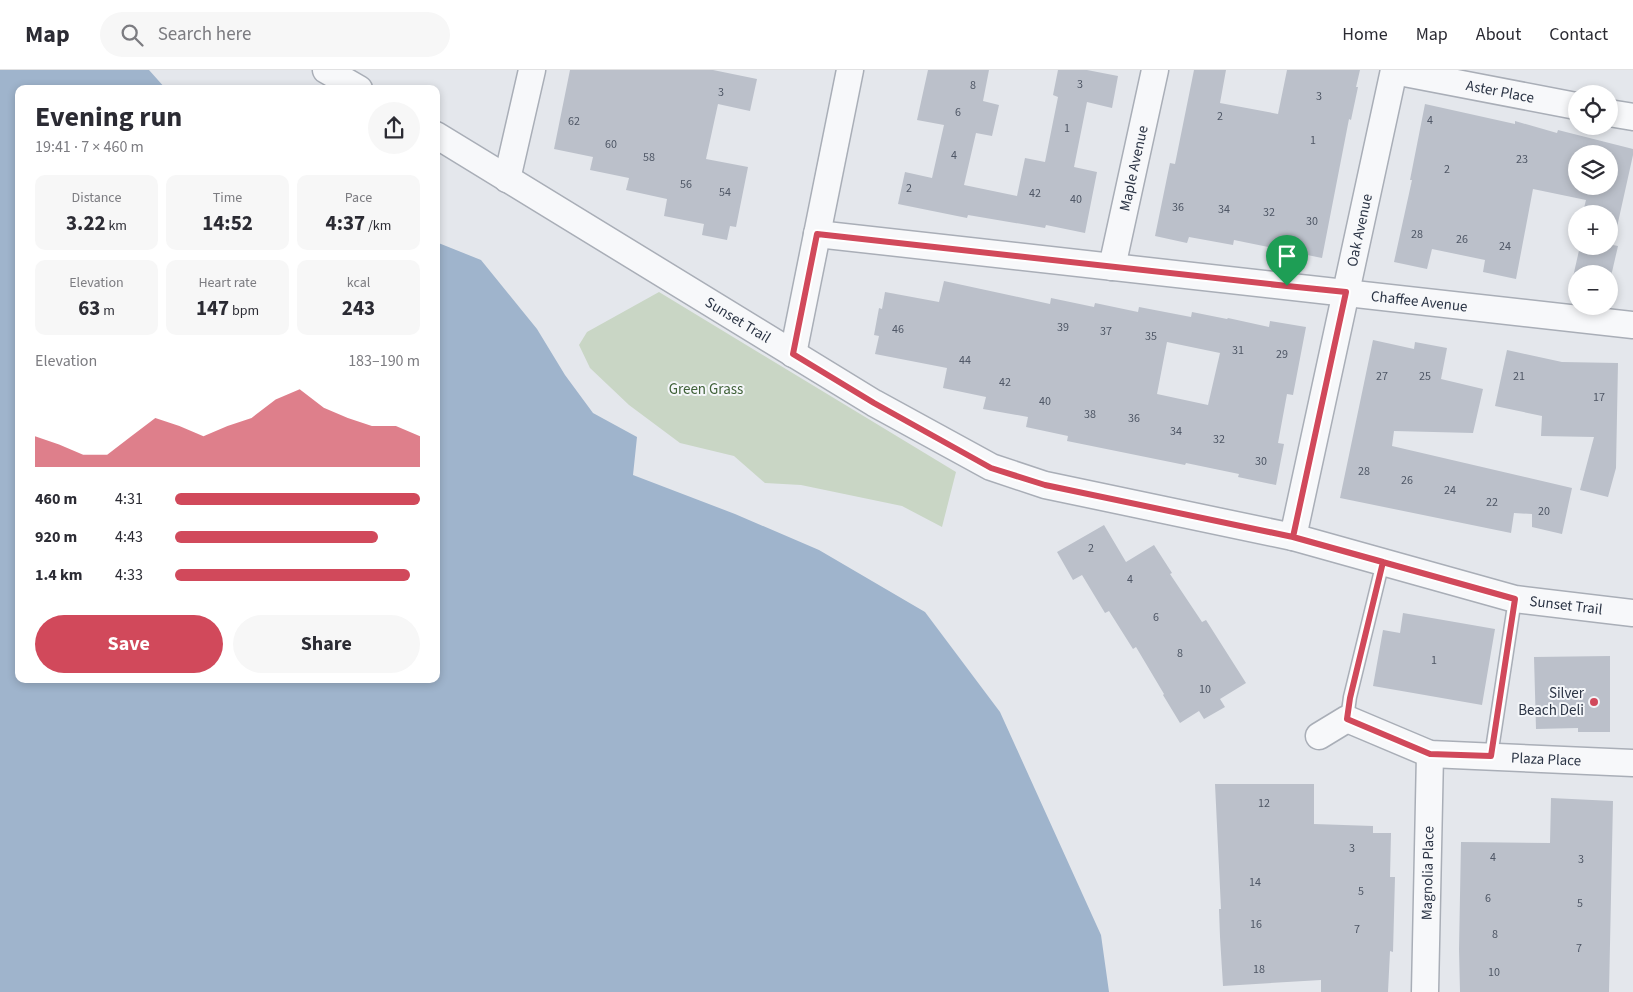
<!DOCTYPE html>
<html lang="en">
<head>
<meta charset="utf-8">
<style>
  body { margin:0; font-family:"Source Sans 3",sans-serif; background:#f7f7f7; color:#2b2b33; height:100vh; display:flex; flex-direction:column; font-size:19px; white-space:nowrap }
  * { box-sizing:border-box; margin:0 }
  p { font-size:16px; color:#7c7c81 }
  .icon { flex:none; width:28px; height:28px; fill:none; stroke:currentColor; stroke-width:2; stroke-linecap:round; stroke-linejoin:round }
  .map { position:relative; flex:1; overflow:hidden }
  .drawer { position:absolute; left:15px; top:15px; width:425px; height:598px; display:flex; flex-direction:column; background:#fff; border-radius:10px; box-shadow:0 2px 8px #0003 }
  .drawer>* { flex:none }
  .buttons { position:absolute; left:1568px; top:15px; display:grid; gap:10px }
  .buttons a { display:grid; place-items:center; width:50px; height:50px; border-radius:50%; background:#fff; box-shadow:0 2px 8px #0003; font-size:25px }
  .pin { position:absolute; display:grid; place-items:center; width:42px; height:42px; color:#fff; margin:-51px -21px; border-radius:50% 50% 50% 0; rotate:-45deg; box-shadow:0 0 5px #0007 }
  .pin .icon { rotate:45deg }
  .round { display:grid; place-items:center; flex:none; width:52px; height:52px; border-radius:26px; background:#f7f7f7 }
  .overview { display:flex; align-items:center; justify-content:space-between; height:85px; padding:0 20px }
  h1 { font-size:28px; font-weight:700; line-height:38px }
  .stats { display:grid; grid-template-columns:repeat(3,1fr); gap:8px; height:85px; padding:5px 20px }
  .stats div { display:grid; align-content:center; border-radius:10px; background:#f7f7f7; text-align:center }
  .stats b { font-size:21px; font-weight:700 }
  .stats small { font-size:14px; font-weight:400 }
  .stats p { font-size:14px }
  .chart { height:140px; padding:10px 20px }
  .chart p { display:flex; justify-content:space-between }
  .chart svg { width:100%; height:90px; margin-top:5px; fill:#d1495b; opacity:.7 }
  .button { display:flex; gap:10px; margin-top:auto; padding:10px 20px }
  .button a { flex:1; height:58px; border-radius:30px; background:#d1495b; color:#fff; font-size:20px; font-weight:700; line-height:58px; text-align:center }
  .button a+a { background:#f7f7f7; color:#2b2b33 }
  ul { padding:0 20px; list-style:none; font-size:16px }
  li { display:grid; grid-template-columns:80px 60px 1fr; align-items:center; height:38px }
  li i { height:12px; border-radius:6px; background:#d1495b }
  header { display:flex; align-items:center; gap:30px; box-sizing:border-box; height:70px; padding:0 25px; background:#fff; border-bottom:1px solid #e1e1e2 }
  header strong { font-size:24px }
  nav { display:flex; gap:28px; margin-inline-start:auto; font-size:18px }
  .search { width:350px; height:45px; background:#f7f7f7; display:flex; align-items:center; gap:12px; box-sizing:border-box; padding:0 18px; border-radius:28px; color:#7c7c81; font-size:19px }
  .map>svg:first-child { display:block }
  .green { fill:#c9d6c5 }
  .water { fill:#9fb4cc }
  .building { fill:#bbc0ca; fill-rule:evenodd }
  .lines { fill:none; stroke-linecap:round; stroke-linejoin:round }
  .service-casing { stroke:#a9aeb7; stroke-width:15 }
  .minor-casing { stroke:#a9aeb7; stroke-width:29 }
  .service { stroke:#f7f8fa; stroke-width:12 }
  .minor { stroke:#f7f8fa; stroke-width:26 }
  .route-casing { stroke:#fff; stroke-width:10 }
  .route { stroke:#d1495b; stroke-width:6 }
  .poi-dot { fill:#d1495b; stroke:#f4f6f9; stroke-width:2 }
  .labels { text-anchor:middle; stroke-width:4; stroke-linejoin:round; paint-order:stroke }
  .number-label { font-size:12px; fill:#4f5766 }
  .street-label { font-size:15px; fill:#2b3445; stroke:#f4f6f9 }
  .park-label { font-size:15px; fill:#3f6138; stroke:#f4f6f9 }
  .poi-label { font-size:15px; fill:#2b3445; stroke:#f4f6f9; text-anchor:end }
</style>
</head>
<body>
<header>
<strong>Map</strong>
<div class="search"><svg class="icon" aria-label="search" viewBox="0 0 24 24"><circle cx="10" cy="10" r="6"/><path d="M15 15l6 6"/></svg>Search here</div>
<nav><a>Home</a><a>Map</a><a>About</a><a>Contact</a></nav>
</header>
<div class="map">
<svg width="1633" height="922" viewBox="0 0 1633 922">
  <rect width="100%" height="100%" fill="#e4e7ec"/>
  <path class="green" d="M659,222L956,402L942,457L902,436L801,415L765,413L734,386L680,373L629,335L590,298L579,275L587,262Z"/>
  <path class="water" d="M0,0H149L166,19H19V609H436V172L481,190L537,259L565,305L593,343L637,367L633,405L735,444L819,480L925,542L1000,642L1101,865L1109,922H0Z"/>
  <path class="building" d="M570,0H713L757,9L750,41L718,34L706,89L748,97L736,157L730,156L727,170L702,165L704,154L664,146L667,129L626,120L629,108L590,100L593,87L554,79Z
    M928,0H989L983,31L999,35L992,66L976,63L964,115L1017,126L1025,88L1045,92L1058,27L1053,25L1058,0H1087L1118,6L1112,38L1087,32L1074,97L1097,102L1085,163L1046,155L1045,158L968,145L967,148L898,134L905,102L932,108L944,55L917,50Z
    M1194,0H1226L1220,33L1278,44L1287,0H1360L1356,17H1358L1351,50L1349,49L1322,188L1234,170L1233,175L1189,167L1187,173L1155,166L1170,93L1175,94Z
    M1425,34L1515,54V51L1557,63L1558,60L1633,79V85L1613,175L1618,176L1609,215V204H1576V208L1573,207L1580,176H1609V144H1587L1588,139L1584,138L1586,130L1533,119L1516,209L1483,202L1485,190L1432,179L1427,199L1394,192L1412,110H1410ZM1576,84H1609V116H1576Z
    M944,211L1050,234L1051,228L1094,237L1095,233L1138,242L1139,237L1191,247L1192,242L1227,249L1228,248L1269,257L1270,251L1306,257L1293,325L1287,324L1278,373L1284,374L1276,415L1238,407L1239,404L1186,393L1185,395L1067,371L1068,366L1026,357L1028,347L983,339L986,327L943,318L947,298L875,284L879,266L874,265L879,238L882,239L885,222L939,232ZM1167,272L1220,283L1208,335L1157,324Z
    M1373,270L1414,279L1415,272L1447,278L1441,309L1483,319L1473,363L1394,361L1392,376L1572,418L1562,464L1532,457V444L1514,443L1511,463L1340,428Z
    M1507,280L1562,292L1618,293L1616,398L1608,427L1580,420L1594,367L1541,366L1542,346L1495,336Z
    M1104,455L1126,492L1154,475L1172,503L1170,504L1202,552L1206,550L1246,613L1220,629L1225,637L1204,649L1199,641L1180,653L1163,625L1164,624L1136,577L1133,579L1109,541L1105,543L1082,505L1073,510L1057,482Z
    M1403,543L1495,559L1482,635L1373,616L1383,560L1400,563Z
    M1610,586V662H1578V658L1536,659L1534,587Z
    M1215,714H1314V754L1373,756V763H1391L1390,807H1395L1393,882L1390,881L1388,922H1321V910L1223,916L1220,867L1219,839H1221Z
    M1551,728L1613,731L1609,922H1460L1459,879L1461,772L1550,773Z"/>
  <g class="lines">
    <defs>
      <path id="service" d="M1347,649L1350,627L1383,492
        M1491,686L1515,529"/>
      <g id="minor">
        <path d="M326,0L359,19"/>
        <path id="s1" d="M1394,1L1576,36"/>
        <path d="M1609,43L1633,47"/>
        <path id="s2" d="M436,65L874,333L991,397L1045,415L1293,467L1515,529L1633,543"/>
        <path d="M507,109L532,0"/>
        <path id="s3" d="M817,164L1633,255"/>
        <path id="s4" d="M1112,197L1155,0"/>
        <path d="M793,284L850,0"/>
        <path id="s5" d="M1293,467L1394,0"/>
        <path id="s6" d="M1319,666L1347,649L1430,684L1633,693"/>
        <path id="s7" d="M1425,922L1430,684"/>
      </g>
    </defs>
    <use href="#service" class="service-casing"/>
    <use href="#minor" class="minor-casing"/>
    <use href="#service" class="service"/>
    <use href="#minor" class="minor"/>
  </g>
  <g class="lines">
    <defs>
      <path id="route" d="M1287,216L1346,222L1293,467L1383,492L1350,628L1347,649L1430,684L1491,686L1515,529L1293,467L1045,415L991,398L874,333L793,284L817,164L1287,216"/>
    </defs>
    <use href="#route" class="route-casing"/>
    <use href="#route" class="route"/>
  </g>
  <circle class="poi-dot" cx="1594" cy="632" r="5"/>
  <g class="labels">
    <g class="number-label">
      <text x="1080" y="18">3</text>
      <text x="973" y="19">8</text>
      <text x="721" y="26">3</text>
      <text x="1319" y="30">3</text>
      <text x="958" y="46">6</text>
      <text x="1220" y="50">2</text>
      <text x="1430" y="54">4</text>
      <text x="574" y="55">62</text>
      <text x="1067" y="62">1</text>
      <text x="1313" y="74">1</text>
      <text x="611" y="78">60</text>
      <text x="954" y="89">4</text>
      <text x="649" y="91">58</text>
      <text x="1522" y="93">23</text>
      <text x="1447" y="103">2</text>
      <text x="686" y="118">56</text>
      <text x="909" y="122">2</text>
      <text x="725" y="126">54</text>
      <text x="1035" y="127">42</text>
      <text x="1076" y="133">40</text>
      <text x="1178" y="141">36</text>
      <text x="1224" y="143">34</text>
      <text x="1269" y="146">32</text>
      <text x="1312" y="155">30</text>
      <text x="1417" y="168">28</text>
      <text x="1462" y="173">26</text>
      <text x="1505" y="180">24</text>
      <text x="1063" y="261">39</text>
      <text x="898" y="263">46</text>
      <text x="1106" y="265">37</text>
      <text x="1151" y="270">35</text>
      <text x="1238" y="284">31</text>
      <text x="1282" y="288">29</text>
      <text x="965" y="294">44</text>
      <text x="1382" y="310">27</text>
      <text x="1425" y="310">25</text>
      <text x="1519" y="310">21</text>
      <text x="1005" y="316">42</text>
      <text x="1599" y="331">17</text>
      <text x="1045" y="335">40</text>
      <text x="1090" y="348">38</text>
      <text x="1134" y="352">36</text>
      <text x="1176" y="365">34</text>
      <text x="1219" y="373">32</text>
      <text x="1261" y="395">30</text>
      <text x="1364" y="405">28</text>
      <text x="1407" y="414">26</text>
      <text x="1450" y="424">24</text>
      <text x="1492" y="436">22</text>
      <text x="1544" y="445">20</text>
      <text x="1091" y="482">2</text>
      <text x="1130" y="513">4</text>
      <text x="1156" y="551">6</text>
      <text x="1180" y="587">8</text>
      <text x="1434" y="594">1</text>
      <text x="1205" y="623">10</text>
      <text x="1264" y="737">12</text>
      <text x="1352" y="782">3</text>
      <text x="1493" y="791">4</text>
      <text x="1581" y="793">3</text>
      <text x="1255" y="816">14</text>
      <text x="1361" y="825">5</text>
      <text x="1488" y="832">6</text>
      <text x="1580" y="837">5</text>
      <text x="1256" y="858">16</text>
      <text x="1357" y="863">7</text>
      <text x="1495" y="868">8</text>
      <text x="1579" y="882">7</text>
      <text x="1259" y="903">18</text>
      <text x="1494" y="906">10</text>
    </g>
    <g class="street-label">
      <text dy="5" stroke="none"><textPath href="#s1" startOffset="108">Aster Place</textPath></text>
      <text dy="5" stroke="none"><textPath href="#s4" startOffset="101">Maple Avenue</textPath></text>
      <text dy="5" stroke="none"><textPath href="#s5" startOffset="314">Oak Avenue</textPath></text>
      <text dy="5" stroke="none"><textPath href="#s3" startOffset="606">Chaffee Avenue</textPath></text>
      <text dy="5" stroke="none"><textPath href="#s2" startOffset="354">Sunset Trail</textPath></text>
      <text dy="5" stroke="none"><textPath href="#s2" startOffset="1239">Sunset Trail</textPath></text>
      <text dy="5" stroke="none"><textPath href="#s6" startOffset="239">Plaza Place</textPath></text>
      <text dy="5" stroke="none"><textPath href="#s7" startOffset="119">Magnolia Place</textPath></text>
    </g>
    <g class="park-label">
      <text x="706" y="324">Green Grass</text>
    </g>
    <g class="poi-label">
      <text x="1584" y="628">Silver<tspan x="1584" dy="17">Beach Deli</tspan></text>
    </g>
  </g>
</svg>
<div class="buttons">
<a><svg class="icon" aria-label="locate" viewBox="0 0 24 24"><circle cx="12" cy="12" r="6"/><path d="M12 2v4M12 18v4M2 12h4M18 12h4"/></svg></a>
<a><svg class="icon" aria-label="layers" viewBox="0 0 24 24"><path d="M12 4l9 5-9 5-9-5zM3 14l9 5 9-5"/></svg></a>
<a>+</a>
<a>−</a>
</div>
<div class="pin" style="left:1287px;top:216px;background:#1e9e55"><svg class="icon" aria-label="arrive" viewBox="0 0 24 24"><path d="M6 21V4h12l-3 4 3 4H6"/></svg></div>
<section class="drawer">
<div class="overview"><div><h1>Evening run</h1><p>19:41 · 7 × 460 m</p></div><a class="round"><svg class="icon" aria-label="share" viewBox="0 0 24 24"><path d="M12 15V3M7 8l5-5 5 5M5 13v7h14v-7"/></svg></a></div>
<div class="stats">
<div><p>Distance</p><b>3.22<small> km</small></b></div>
<div><p>Time</p><b>14:52</b></div>
<div><p>Pace</p><b>4:37<small> /km</small></b></div>
</div>
<div class="stats">
<div><p>Elevation</p><b>63<small> m</small></b></div>
<div><p>Heart rate</p><b>147<small> bpm</small></b></div>
<div><p>kcal</p><b>243</b></div>
</div>
<div class="chart"><p><span>Elevation</span>183–190 m</p>
<svg viewBox="0 0 160 44" preserveAspectRatio="none"><path d="M0 44V29L10 33L20 38L30 38L40 29L50 20L60 24L70 29L80 24L90 20L100 11L110 6L120 15L130 20L140 24L150 24L160 29V44z"/></svg>
</div>
<ul>
<li><b>460 m</b>4:31<i style="width:100%"></i></li>
<li><b>920 m</b>4:43<i style="width:83%"></i></li>
<li><b>1.4 km</b>4:33<i style="width:96%"></i></li>
</ul>
<div class="button"><a>Save</a><a>Share</a></div>
</section>
</div>
</body>
</html>
